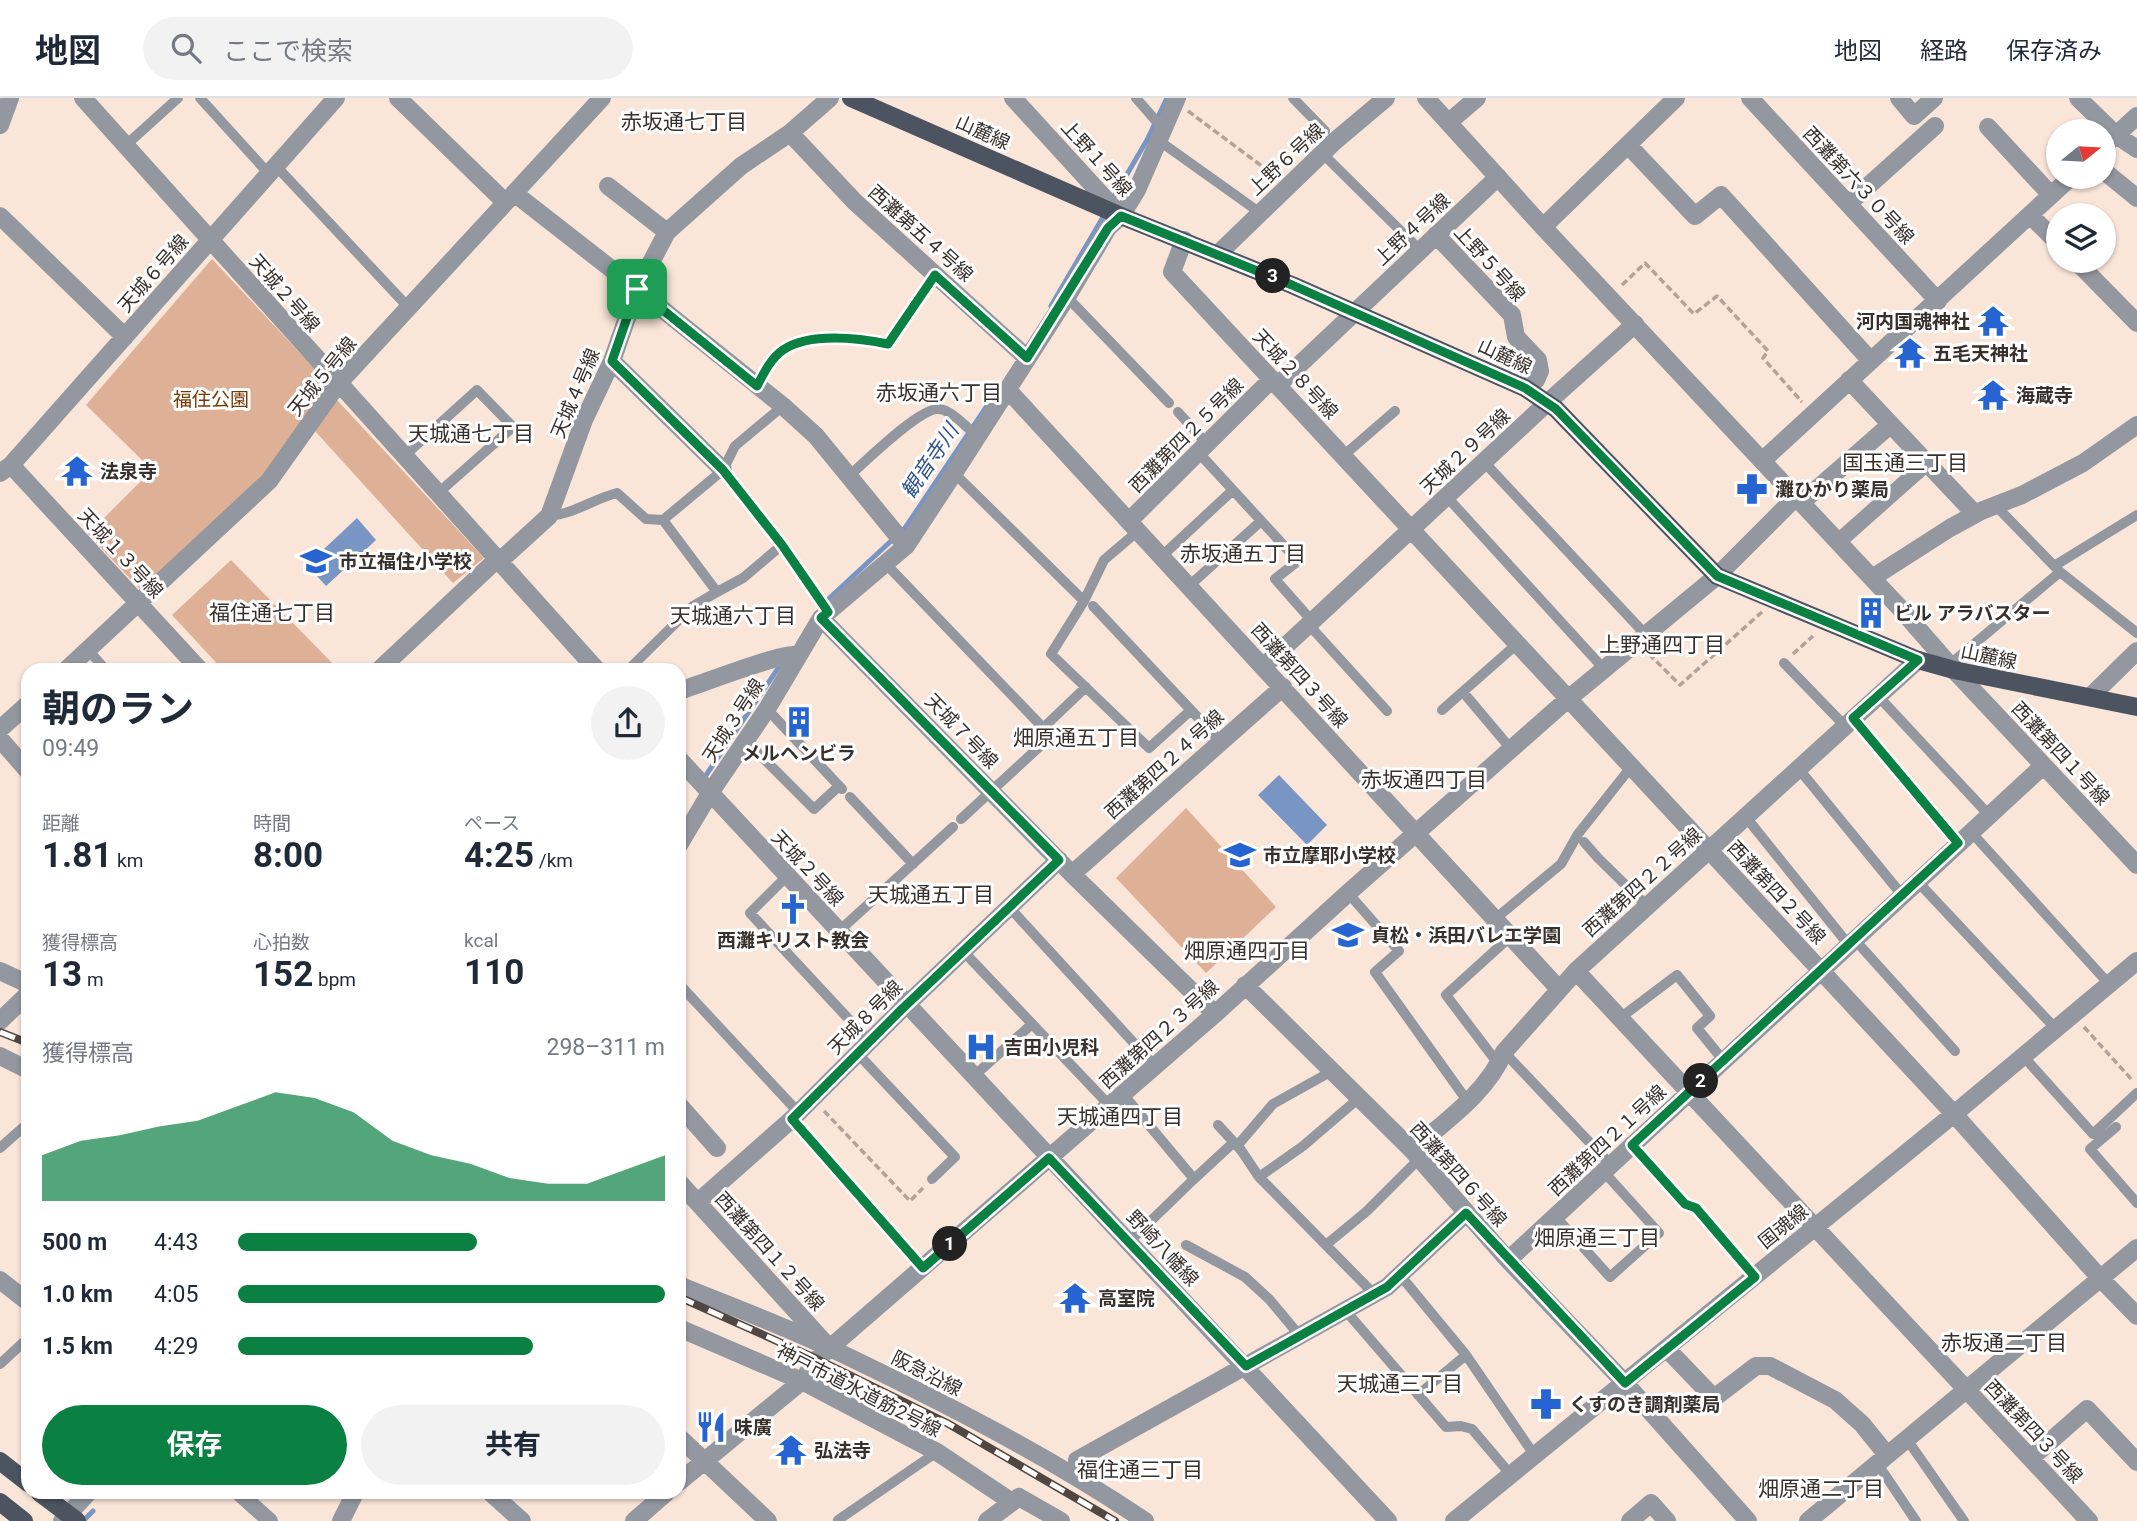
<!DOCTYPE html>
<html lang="ja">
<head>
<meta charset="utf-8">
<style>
  body { margin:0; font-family:Roboto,"Noto Sans JP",sans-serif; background:#f2f2f3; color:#1f2937; height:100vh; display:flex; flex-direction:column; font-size:26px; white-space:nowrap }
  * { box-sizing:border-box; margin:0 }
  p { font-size:23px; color:#747a83 }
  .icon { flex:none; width:38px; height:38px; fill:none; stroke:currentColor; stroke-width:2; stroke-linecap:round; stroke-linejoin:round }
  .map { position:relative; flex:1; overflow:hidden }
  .panel { position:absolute; left:21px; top:565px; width:665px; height:836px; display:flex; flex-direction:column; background:#fff; border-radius:21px; box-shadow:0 2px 5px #0004 }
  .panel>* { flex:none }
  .needle { width:46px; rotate:72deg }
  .tools { position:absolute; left:2046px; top:21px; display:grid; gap:14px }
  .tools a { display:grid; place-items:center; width:70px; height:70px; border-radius:50%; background:#fff; box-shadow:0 2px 5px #0004; font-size:35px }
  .pin { position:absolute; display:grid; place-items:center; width:60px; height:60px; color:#fff; margin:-30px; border-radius:14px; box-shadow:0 4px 10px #0006 }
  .km { position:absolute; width:35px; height:35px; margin:-18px; border-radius:50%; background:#222; color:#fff; font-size:19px; line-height:35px; text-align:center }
  .round { display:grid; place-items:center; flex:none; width:74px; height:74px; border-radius:37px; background:#f2f2f3 }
  .summary { display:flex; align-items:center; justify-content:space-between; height:119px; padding:0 21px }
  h1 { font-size:38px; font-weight:700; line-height:52px }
  .stats { display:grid; grid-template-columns:repeat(3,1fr); gap:10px; height:119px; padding:7px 21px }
  .stats div { display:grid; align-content:center }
  .stats b { font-size:35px; font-weight:700 }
  .stats small { font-size:19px; font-weight:400 }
  .stats p { font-size:19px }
  .chart { height:196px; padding:14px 21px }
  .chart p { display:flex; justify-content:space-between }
  .chart svg { width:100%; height:126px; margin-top:7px; fill:#0b8043; opacity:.7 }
  .action { display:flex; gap:14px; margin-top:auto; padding:14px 21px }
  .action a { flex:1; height:80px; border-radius:42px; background:#0b8043; color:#fff; font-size:28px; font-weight:700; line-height:80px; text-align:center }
  .action a+a { background:#f2f2f3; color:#1f2937 }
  ul { padding:0 21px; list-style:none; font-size:23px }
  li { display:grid; grid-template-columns:112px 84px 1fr; align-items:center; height:52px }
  li i { height:18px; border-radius:9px; background:#0b8043 }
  header { display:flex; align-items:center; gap:42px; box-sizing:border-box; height:98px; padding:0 35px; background:#fff; border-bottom:2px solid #e0e1e3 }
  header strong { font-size:33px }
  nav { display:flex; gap:38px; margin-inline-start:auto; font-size:24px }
  .search { width:490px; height:63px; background:#f2f2f3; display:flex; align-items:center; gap:18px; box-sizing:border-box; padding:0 24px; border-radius:38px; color:#747a83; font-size:26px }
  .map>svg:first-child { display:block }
  .green { fill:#deb096 }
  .water { fill:#7895c4 }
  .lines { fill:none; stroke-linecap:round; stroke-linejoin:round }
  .stream { stroke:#7895c4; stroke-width:5 }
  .path { stroke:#b3a299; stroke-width:3.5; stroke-dasharray:7 3.5; stroke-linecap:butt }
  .service { stroke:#93979f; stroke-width:10 }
  .pedestrian { stroke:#93979f; stroke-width:16 }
  .minor { stroke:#93979f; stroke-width:18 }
  .tertiary { stroke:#93979f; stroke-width:18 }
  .primary { stroke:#4c5462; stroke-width:18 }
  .rail-casing { stroke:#514742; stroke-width:8 }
  .rail { stroke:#fff; stroke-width:5; stroke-dasharray:16; stroke-linecap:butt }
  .route-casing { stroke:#fff; stroke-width:14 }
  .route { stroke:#0b8043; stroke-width:9 }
  .labels { text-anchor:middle; stroke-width:6; stroke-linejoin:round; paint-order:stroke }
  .street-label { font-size:19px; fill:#38302c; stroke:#fff }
  .poi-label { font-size:19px; font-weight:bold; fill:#38302c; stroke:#fff; text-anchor:start }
  .park-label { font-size:19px; fill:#7a3802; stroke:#fff }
  .neighbourhood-label { font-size:21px; fill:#38302c; stroke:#fff }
  .water-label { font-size:21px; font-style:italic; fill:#2f528f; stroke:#fff }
</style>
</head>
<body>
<header>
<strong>地図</strong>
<div class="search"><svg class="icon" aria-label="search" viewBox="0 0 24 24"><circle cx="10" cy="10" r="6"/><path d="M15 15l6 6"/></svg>ここで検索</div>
<nav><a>地図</a><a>経路</a><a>保存済み</a></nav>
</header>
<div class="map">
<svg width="2137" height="1423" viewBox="0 0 2137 1423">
  <rect width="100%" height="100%" fill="#fae5d9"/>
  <path class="green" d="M212,161L328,285L261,386L140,491L88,436L145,379L139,372L145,365L86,307Z
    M337,302L484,460L453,485L315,333Z
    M231,462L339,572H223L172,517Z
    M1186,710L1276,809L1206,875L1116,780Z"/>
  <path class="water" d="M357,420L376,442L326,488L307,467Z
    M1279,677L1327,727L1307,747L1258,697Z"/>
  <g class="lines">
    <path class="stream" d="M1112,102L1147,42L1167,0
      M1051,208L1106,114
      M823,506L905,430L991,302
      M704,680L783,563
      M83,1423L93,1413"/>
    <path class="path" d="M1188,13L1275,78
      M1622,187L1645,165L1694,216L1717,198L1768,253L1763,260L1802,304
      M765,273C771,265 776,257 784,252C810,234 859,240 888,246L926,190
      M1649,556L1680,587L1762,514
      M1793,556L1813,538
      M2084,929L2133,983
      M824,1013L910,1103L923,1090"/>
    <path class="service" d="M200,0L269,76
      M1136,0L1163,31
      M1293,0L1325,33
      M1158,42L1259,114
      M125,48L178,0
      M1323,56L1420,152
      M276,68L409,210
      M1067,199L1169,305
      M1178,314L1207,346
      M1198,354L1298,463L1275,481L1312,523
      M1343,358L1395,313
      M403,359L477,292L513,329L437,396
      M1484,364L1646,537
      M723,372L782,447L828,514
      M954,375L1084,503
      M849,378C865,364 920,309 939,311C952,312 968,331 978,339
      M1447,399L1604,571
      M1996,408L2060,474L2137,535
      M549,418C574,416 593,401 617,395L646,421L663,422L723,372L735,348L783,308
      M1138,433L1104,462L1084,503L1051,556L1149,650L1191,612
      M1162,458L1233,392
      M885,465L1051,638L961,721
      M2054,468L2137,417
      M1189,488L1261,423
      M717,494L743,480L782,447
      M1093,508L1221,644
      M1309,527L1387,613
      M88,552L106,572
      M1784,565L1845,628
      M1949,567L2060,474
      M628,572L693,508L717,494L663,422
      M1463,594L1511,651
      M1878,598L1989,717
      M767,611L842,691
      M1442,612L1517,546
      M1853,620L1958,745
      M1043,630L1086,589
      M751,648L814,711L839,688
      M1798,670L1902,797
      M850,699L913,766
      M1745,718L1848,846
      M1971,734L2109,886
      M1584,744L1598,760L1647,808
      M787,778L750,815L870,944
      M1917,783L2056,931
      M1348,795L1399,853L1375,874L1468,1004
      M1010,810L1155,968
      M1495,821L1561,766L1578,736L1631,669
      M839,833L953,729
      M1854,841L1955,953
      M964,854L1110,1008
      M679,886L799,1015
      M1620,920L1677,877L1710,918L1697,930L1723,962
      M1504,954L1611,1067
      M858,956L955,1059L932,1081
      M2023,958L2093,1036L2137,995
      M1499,967L1446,897L1511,838
      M974,978L1032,926
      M1123,996L1194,1081L1129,1144
      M792,1021L923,1170
      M1218,1027L1241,1052L1259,1079L1374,1196
      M2116,1029L2090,1051L2137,1105
      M1632,1047L1685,1106L1696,1110L1755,1179
      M1237,1048L1273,1006L1332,973
      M0,1050L28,1025
      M1259,1079L1303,1048L1359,1000
      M1194,1081L1234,1044
      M1555,1118L1610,1179L1659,1135L1604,1074
      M1327,1146L1367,1113L1419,1061
      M1186,1147L1245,1179L1269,1201L1300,1238
      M1400,1177L1466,1257L1535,1358
      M1345,1212L1446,1329L1461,1328L1472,1331L1511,1377
      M0,1266L28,1240
      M1418,1297L1466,1257
      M1906,1340L1964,1423
      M1877,1365L1916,1423
      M838,1422L937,1354"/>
    <path class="pedestrian" d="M1838,444L1927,365
      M239,1395L270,1423"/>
    <path class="minor" d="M83,0L597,572
      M398,0L505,104
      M1013,0L1121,118
      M1750,0L1938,203
      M1899,0L1914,18L1934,0
      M2078,0L2116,37L2137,51
      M1449,24L1477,0
      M1988,29L2051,97
      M790,35L855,104L1027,260
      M1628,47L1695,118L1721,97L1871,263
      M2104,48L2137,18
      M2104,73L2137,100
      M608,88L667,134
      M514,95L637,191L783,308L816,338L906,448
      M1848,106L1935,28
      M2030,117L2058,145
      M0,118L125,239
      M1543,129L1676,0
      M1436,137L1512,217L1516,239L1538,262L1540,273L1536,282L1525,290
      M1184,142L1172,174L1954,1016L2100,1180L2137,1218
      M1218,156L1335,43L1386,0
      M2076,163L2137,225
      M612,263L723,372
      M1849,282L1975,416
      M1278,287L1498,79
      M1008,292L1559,891
      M1762,363L2071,79
      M11,367L200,572
      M0,375L11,367L336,0
      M1802,404L1890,327
      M1129,423L1272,281
      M1872,480L1950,430L1981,413L2022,397L2083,365L2137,327
      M821,520L1072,776L1215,916
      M1264,568L1547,305L1635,226
      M66,572L269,383L338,286L602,0
      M379,572L492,466L503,460L549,418L584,322L612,263L637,191L667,134L741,68L790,35L830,0
      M1954,572L2137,767
      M679,593C702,586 781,554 799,557
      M2090,599L2137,553
      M0,631L28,606
      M0,641L28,673
      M679,661L1388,1423
      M679,747L710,695L767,611L821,520L906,448L954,375L1067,199L1108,130L1121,118L1137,92L1177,0
      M1072,776L1283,589
      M0,873L28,886
      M1576,873L2089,1423
      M1245,887L1412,1052L1508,1162L1625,1285L1748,1423
      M0,923L28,896
      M0,958L28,972
      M679,1007L717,1050
      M1412,1052C1444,1024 1487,995 1504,954L1576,873L1918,562
      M679,1084L825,1245
      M698,1104L792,1021L901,912L1059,762
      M1508,1162L2043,668
      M0,1182L28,1204
      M679,1187C730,1208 782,1227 832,1251C939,1302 1047,1357 1145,1423
      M679,1230L802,1283L937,1354L1012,1404
      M1667,1251L1714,1300L1756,1268H1770L1835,1302L1862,1326L1887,1357
      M679,1339L768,1423
      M2031,1360L2087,1311L2137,1364
      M1077,1362L1387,1189L1466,1115
      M679,1384L802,1283L817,1261L1215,916L1348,795L1568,601L1717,478L1796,399
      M491,1395L522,1423
      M62,1423L88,1395
      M341,1423L355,1395
      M634,1423L666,1395
      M987,1423L1019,1399L1061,1423
      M1454,1423L1954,1016L2137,863
      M1630,1423L1651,1405L1667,1423
      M1808,1423L2137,1150"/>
    <path class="tertiary" d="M1426,0L1543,129L1899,509L1954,572
      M0,27L10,0"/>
    <path class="primary" d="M851,0L1121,118L1292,187L1525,290L1556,311L1717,478L1918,562L1954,572L2137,609
      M0,1363L28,1385
      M40,1395L77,1423
      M0,1404L24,1423"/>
    <defs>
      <path id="rail" d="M0,934L28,945
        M679,1199L817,1261L947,1325L1115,1423"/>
    </defs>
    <use href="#rail" class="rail-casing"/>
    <use href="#rail" class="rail"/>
  </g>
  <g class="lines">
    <defs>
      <path id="route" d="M1121,118L1292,187L1525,290L1556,311L1717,478L1918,562L1853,620L1958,745L1632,1047L1685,1106L1696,1110L1755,1179L1625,1285L1466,1115L1387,1189L1246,1268L1049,1060L923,1170L792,1021L901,912L1059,762L821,520L828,514L824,508L782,447L723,372L612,263L637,191L757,288C764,275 771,260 783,252C809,234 859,240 888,246L935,177L1027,260L1108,130Z"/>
    </defs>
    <use href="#route" class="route-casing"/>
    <use href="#route" class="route"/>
  </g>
  <defs>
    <symbol id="temple-bare" viewBox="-9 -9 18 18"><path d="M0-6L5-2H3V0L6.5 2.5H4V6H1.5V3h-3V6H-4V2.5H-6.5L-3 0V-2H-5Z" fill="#2664d1" stroke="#fff" stroke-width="2.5" paint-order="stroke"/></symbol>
    <symbol id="pharmacy-bare" viewBox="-9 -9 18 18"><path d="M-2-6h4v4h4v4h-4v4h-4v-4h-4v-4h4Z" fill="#2664d1" stroke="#fff" stroke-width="2.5" paint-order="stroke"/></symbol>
    <symbol id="school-bare" viewBox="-9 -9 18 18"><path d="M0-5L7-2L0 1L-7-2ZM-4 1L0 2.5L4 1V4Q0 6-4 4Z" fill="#2664d1" stroke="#fff" stroke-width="2.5" paint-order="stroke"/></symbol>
    <symbol id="building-bare" viewBox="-9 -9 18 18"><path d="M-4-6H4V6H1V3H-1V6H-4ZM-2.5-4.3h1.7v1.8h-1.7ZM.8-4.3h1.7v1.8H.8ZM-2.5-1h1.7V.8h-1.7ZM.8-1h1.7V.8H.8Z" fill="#2664d1" stroke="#fff" stroke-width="2.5" paint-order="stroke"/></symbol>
    <symbol id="church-bare" viewBox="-9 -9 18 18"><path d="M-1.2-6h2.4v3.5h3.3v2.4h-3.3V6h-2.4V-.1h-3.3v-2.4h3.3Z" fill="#2664d1" stroke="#fff" stroke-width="2.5" paint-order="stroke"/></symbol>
    <symbol id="hospital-bare" viewBox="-9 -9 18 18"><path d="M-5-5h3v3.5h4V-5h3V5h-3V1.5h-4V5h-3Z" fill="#2664d1" stroke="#fff" stroke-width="2.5" paint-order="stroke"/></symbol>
    <symbol id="restaurant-bare" viewBox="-9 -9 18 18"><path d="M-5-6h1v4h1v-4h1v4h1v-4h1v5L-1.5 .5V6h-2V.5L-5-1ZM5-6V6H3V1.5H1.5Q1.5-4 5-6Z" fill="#2664d1" stroke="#fff" stroke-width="2.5" paint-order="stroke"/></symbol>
  </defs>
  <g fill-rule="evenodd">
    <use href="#temple-bare" x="1971" y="201" width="44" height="44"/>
    <use href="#temple-bare" x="1888" y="233" width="44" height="44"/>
    <use href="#temple-bare" x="1971" y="275" width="44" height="44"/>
    <use href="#temple-bare" x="55" y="351" width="44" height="44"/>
    <use href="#pharmacy-bare" x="1730" y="369" width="44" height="44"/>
    <use href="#school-bare" x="294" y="441" width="44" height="44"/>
    <use href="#building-bare" x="1849" y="493" width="44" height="44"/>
    <use href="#building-bare" x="777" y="602" width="44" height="44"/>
    <use href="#school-bare" x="1218" y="735" width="44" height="44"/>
    <use href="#church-bare" x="771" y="789" width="44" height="44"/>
    <use href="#school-bare" x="1326" y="815" width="44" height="44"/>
    <use href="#hospital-bare" x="959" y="927" width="44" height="44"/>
    <use href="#temple-bare" x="1053" y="1178" width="44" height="44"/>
    <use href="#pharmacy-bare" x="1524" y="1284" width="44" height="44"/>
    <use href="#restaurant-bare" x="689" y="1307" width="44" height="44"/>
    <use href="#temple-bare" x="769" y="1330" width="44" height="44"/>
  </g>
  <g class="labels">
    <g class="street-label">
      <text transform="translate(983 34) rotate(24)" y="7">山麓線</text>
      <text transform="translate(1097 60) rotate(48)" y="7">上野１号線</text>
      <text transform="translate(1286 61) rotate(-43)" y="7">上野６号線</text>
      <text transform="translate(1859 87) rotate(47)" y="7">西灘第六３０号線</text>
      <text transform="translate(1412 131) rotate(-43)" y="7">上野４号線</text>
      <text transform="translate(921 135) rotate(42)" y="7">西灘第五４号線</text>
      <text transform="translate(1490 165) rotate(48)" y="7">上野５号線</text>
      <text transform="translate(153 175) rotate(-49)" y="7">天城６号線</text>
      <text transform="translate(285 195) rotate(49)" y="7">天城２号線</text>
      <text transform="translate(1505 258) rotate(25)" y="7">山麓線</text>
      <text transform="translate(1296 276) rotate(47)" y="7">天城２８号線</text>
      <text transform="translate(322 278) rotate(-51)" y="7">天城５号線</text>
      <text transform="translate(575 295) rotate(-67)" y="7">天城４号線</text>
      <text transform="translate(1186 337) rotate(-45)" y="7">西灘第四２５号線</text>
      <text transform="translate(1465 353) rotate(-43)" y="7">天城２９号線</text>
      <text transform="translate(121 455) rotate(47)" y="7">天城１３号線</text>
      <text transform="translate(1989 558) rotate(12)" y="7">山麓線</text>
      <text transform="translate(1300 577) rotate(48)" y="7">西灘第四３号線</text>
      <text transform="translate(733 622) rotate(-57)" y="7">天城３号線</text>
      <text transform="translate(962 633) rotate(46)" y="7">天城７号線</text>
      <text transform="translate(2061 655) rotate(47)" y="7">西灘第四１号線</text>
      <text transform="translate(1164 666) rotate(-42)" y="7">西灘第四２４号線</text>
      <text transform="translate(808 770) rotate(47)" y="7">天城２号線</text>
      <text transform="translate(1642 784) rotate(-42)" y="7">西灘第四２２号線</text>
      <text transform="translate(1777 794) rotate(47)" y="7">西灘第四２号線</text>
      <text transform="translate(865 919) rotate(-45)" y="7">天城８号線</text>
      <text transform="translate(1159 936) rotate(-42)" y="7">西灘第四２３号線</text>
      <text transform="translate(1607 1042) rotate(-43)" y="7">西灘第四２１号線</text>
      <text transform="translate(1459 1076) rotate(48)" y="7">西灘第四６号線</text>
      <text transform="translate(1783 1128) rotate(-39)" y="7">国魂線</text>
      <text transform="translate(1163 1150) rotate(47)" y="7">野崎八幡線</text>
      <text transform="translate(770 1153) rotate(48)" y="7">西灘第四１２号線</text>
      <text transform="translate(927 1275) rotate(27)" y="7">阪急沿線</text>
      <text transform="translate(859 1292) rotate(27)" y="7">神戸市道水道筋2号線</text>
      <text transform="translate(2034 1333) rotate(47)" y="7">西灘第四３号線</text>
    </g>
    <g class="poi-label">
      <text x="1970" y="230" text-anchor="end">河内国魂神社</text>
      <text x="1933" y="262">五毛天神社</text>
      <text x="2016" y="304">海蔵寺</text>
      <text x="100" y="380">法泉寺</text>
      <text x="1775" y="398">灘ひかり薬局</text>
      <text x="339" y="470">市立福住小学校</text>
      <text x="1894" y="522">ビル アラバスター</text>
      <text x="799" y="662" text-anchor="middle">メルヘンビラ</text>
      <text x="1263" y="764">市立摩耶小学校</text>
      <text x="1371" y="844">貞松・浜田バレエ学園</text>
      <text x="793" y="849" text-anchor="middle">西灘キリスト教会</text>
      <text x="1004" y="956">吉田小児科</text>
      <text x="1098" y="1207">高室院</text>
      <text x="1569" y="1313">くすのき調剤薬局</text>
      <text x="734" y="1336">味廣</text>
      <text x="814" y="1359">弘法寺</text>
    </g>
    <g class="park-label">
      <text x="211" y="308">福住公園</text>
    </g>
    <g class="neighbourhood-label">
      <text x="684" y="31">赤坂通七丁目</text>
      <text x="939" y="302">赤坂通六丁目</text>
      <text x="471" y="343">天城通七丁目</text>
      <text x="1905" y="372">国玉通三丁目</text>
      <text x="1243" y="463">赤坂通五丁目</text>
      <text x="272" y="522">福住通七丁目</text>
      <text x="733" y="525">天城通六丁目</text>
      <text x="1662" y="554">上野通四丁目</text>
      <text x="1076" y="647">畑原通五丁目</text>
      <text x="1424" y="689">赤坂通四丁目</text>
      <text x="931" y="804">天城通五丁目</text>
      <text x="1247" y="860">畑原通四丁目</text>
      <text x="1120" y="1026">天城通四丁目</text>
      <text x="1597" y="1147">畑原通三丁目</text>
      <text x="2004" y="1252">赤坂通二丁目</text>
      <text x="1400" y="1293">天城通三丁目</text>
      <text x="1140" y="1379">福住通三丁目</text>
      <text x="1821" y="1398">畑原通二丁目</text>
    </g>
    <g class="water-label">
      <text transform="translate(930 363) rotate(-56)" y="7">観音寺川</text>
    </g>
  </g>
</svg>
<div class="tools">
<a><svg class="needle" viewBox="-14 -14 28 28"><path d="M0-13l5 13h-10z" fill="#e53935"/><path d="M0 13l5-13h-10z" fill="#747a83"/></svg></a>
<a><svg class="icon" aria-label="layers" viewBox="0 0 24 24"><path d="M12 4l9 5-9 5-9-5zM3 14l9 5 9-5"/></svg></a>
</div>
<div class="pin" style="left:637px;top:191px;background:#1e9e55"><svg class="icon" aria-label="arrive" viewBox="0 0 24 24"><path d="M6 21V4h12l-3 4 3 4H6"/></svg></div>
<b class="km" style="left:950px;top:1146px">1</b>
<b class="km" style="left:1701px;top:983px">2</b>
<b class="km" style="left:1273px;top:178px">3</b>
<section class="panel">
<div class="summary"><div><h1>朝のラン</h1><p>09:49</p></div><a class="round"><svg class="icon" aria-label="share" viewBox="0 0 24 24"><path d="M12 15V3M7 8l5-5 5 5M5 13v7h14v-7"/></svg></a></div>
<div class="stats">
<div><p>距離</p><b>1.81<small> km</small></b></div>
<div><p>時間</p><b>8:00</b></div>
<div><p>ペース</p><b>4:25<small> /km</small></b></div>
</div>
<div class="stats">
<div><p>獲得標高</p><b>13<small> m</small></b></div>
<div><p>心拍数</p><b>152<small> bpm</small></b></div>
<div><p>kcal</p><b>110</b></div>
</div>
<div class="chart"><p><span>獲得標高</span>298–311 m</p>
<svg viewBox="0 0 160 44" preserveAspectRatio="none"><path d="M0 44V28L10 23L20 21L30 18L40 16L50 11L60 6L70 8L80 13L90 23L100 28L110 31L120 36L130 38L140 38L150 33L160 28V44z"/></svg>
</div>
<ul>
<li><b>500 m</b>4:43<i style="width:56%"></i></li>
<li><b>1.0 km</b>4:05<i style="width:100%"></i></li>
<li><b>1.5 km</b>4:29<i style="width:69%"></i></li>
</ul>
<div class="action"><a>保存</a><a>共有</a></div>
</section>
</div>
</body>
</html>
